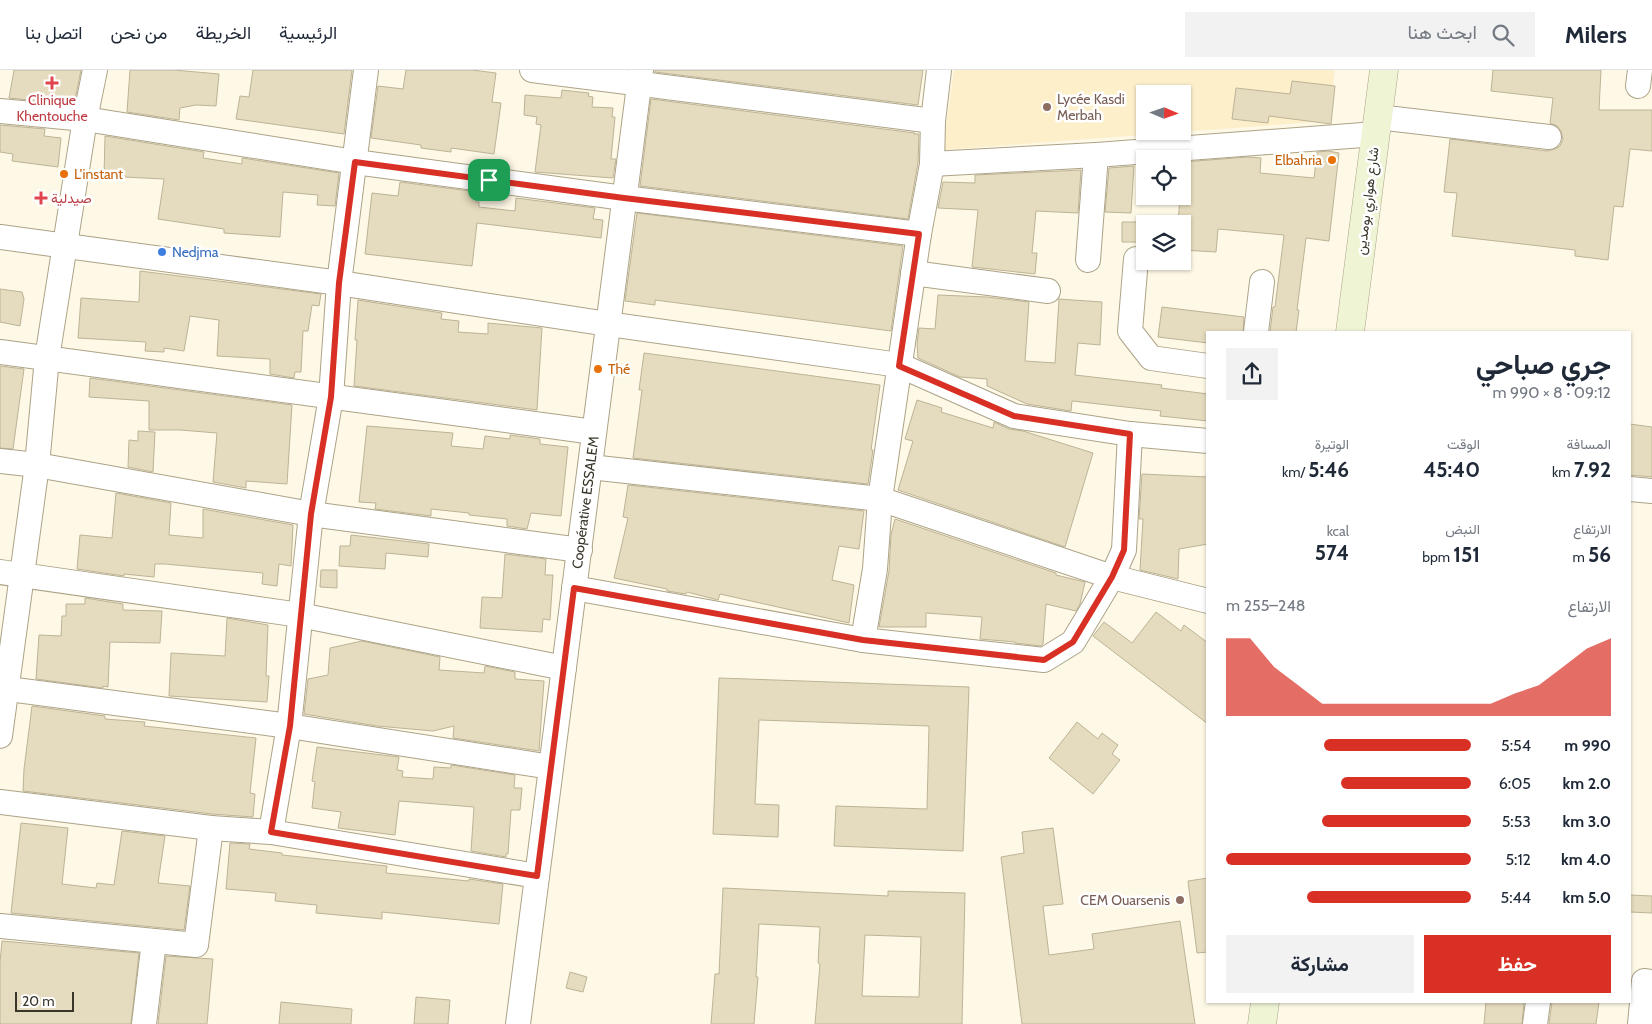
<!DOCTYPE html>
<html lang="ar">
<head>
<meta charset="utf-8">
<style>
  body { margin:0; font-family:Cabin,Vazirmatn,sans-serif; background:#f2f2f3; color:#1f2937; direction:rtl; height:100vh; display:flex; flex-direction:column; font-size:19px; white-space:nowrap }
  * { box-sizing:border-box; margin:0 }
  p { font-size:16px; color:#747a83 }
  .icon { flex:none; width:28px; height:28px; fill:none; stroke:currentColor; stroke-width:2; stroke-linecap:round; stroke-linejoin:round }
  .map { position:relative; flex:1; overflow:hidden; direction:ltr }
  .drawer { position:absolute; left:1206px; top:261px; width:425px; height:672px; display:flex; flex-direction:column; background:#fff; border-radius:0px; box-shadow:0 1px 4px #0004; direction:rtl }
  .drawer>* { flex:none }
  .needle { width:32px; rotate:92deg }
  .tools { position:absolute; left:1136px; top:15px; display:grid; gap:10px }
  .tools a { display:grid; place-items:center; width:55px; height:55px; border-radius:0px; background:#fff; box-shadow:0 1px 4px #0004; font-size:25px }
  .scale { position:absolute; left:15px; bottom:12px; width:59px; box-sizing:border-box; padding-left:5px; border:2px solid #393529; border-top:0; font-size:14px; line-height:18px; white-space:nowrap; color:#393529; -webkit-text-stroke:4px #fff; paint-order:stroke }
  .pin { position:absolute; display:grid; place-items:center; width:42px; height:42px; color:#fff; margin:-21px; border-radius:10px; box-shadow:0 2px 8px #0006 }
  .round { display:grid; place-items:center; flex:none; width:52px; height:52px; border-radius:0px; background:#f2f2f3 }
  .overview { display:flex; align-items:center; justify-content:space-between; height:85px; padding:0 20px }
  h1 { font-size:28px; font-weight:700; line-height:38px }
  .stats { display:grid; grid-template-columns:repeat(3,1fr); gap:8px; height:85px; padding:5px 20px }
  .stats div { display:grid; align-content:center }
  .stats b { font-size:21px; font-weight:700 }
  .stats small { font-size:14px; font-weight:400 }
  .stats p { font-size:14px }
  .chart { height:140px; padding:10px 20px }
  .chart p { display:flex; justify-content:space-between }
  .chart svg { width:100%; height:90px; margin-top:5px; fill:#d93025; opacity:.7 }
  .primary-button { display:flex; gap:10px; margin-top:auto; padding:10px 20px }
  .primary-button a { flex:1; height:58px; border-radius:0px; background:#d93025; color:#fff; font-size:20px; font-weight:700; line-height:58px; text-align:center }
  .primary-button a+a { background:#f2f2f3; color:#1f2937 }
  ul { padding:0 20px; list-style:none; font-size:16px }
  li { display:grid; grid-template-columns:80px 60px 1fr; align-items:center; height:38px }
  li i { height:12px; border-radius:6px; background:#d93025 }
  header { display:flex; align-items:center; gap:30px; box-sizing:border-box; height:70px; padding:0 25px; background:#fff; border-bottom:1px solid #e0e1e3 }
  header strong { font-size:24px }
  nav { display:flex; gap:28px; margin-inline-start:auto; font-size:18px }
  .search { width:350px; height:45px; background:#f2f2f3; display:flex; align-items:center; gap:12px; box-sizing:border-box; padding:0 18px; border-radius:0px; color:#747a83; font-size:19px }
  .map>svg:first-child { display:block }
  .built { fill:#fcefca; fill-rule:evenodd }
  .building { fill:#e5dbbe; stroke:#bdb497; fill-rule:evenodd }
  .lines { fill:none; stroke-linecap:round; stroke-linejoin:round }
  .street-casing { stroke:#aca387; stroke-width:26 }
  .secondary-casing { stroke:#aca387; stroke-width:29 }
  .street { stroke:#fff; stroke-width:24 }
  .secondary { stroke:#eef4d4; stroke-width:28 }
  .route-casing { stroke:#fff; stroke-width:10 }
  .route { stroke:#d93025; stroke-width:6 }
  .health-dot { fill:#e0444e; stroke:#fff; stroke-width:2 }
  .education-dot { fill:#8d6e63; stroke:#fff; stroke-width:2 }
  .food-dot { fill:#e8710a; stroke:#fff; stroke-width:2 }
  .shop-dot { fill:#3f7fe0; stroke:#fff; stroke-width:2 }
  .labels { text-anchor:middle; stroke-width:5; stroke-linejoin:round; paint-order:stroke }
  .education-label { font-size:14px; fill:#785e54; stroke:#fff; text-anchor:start }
  .health-label { font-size:14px; fill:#be3a42; stroke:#fff }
  .food-label { font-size:14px; fill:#c56008; stroke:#fff; text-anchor:start }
  .street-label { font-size:14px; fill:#393529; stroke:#fff }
  .shop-label { font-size:14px; fill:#366cbe; stroke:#fff; text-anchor:start }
</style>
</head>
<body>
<header>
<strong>Milers</strong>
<div class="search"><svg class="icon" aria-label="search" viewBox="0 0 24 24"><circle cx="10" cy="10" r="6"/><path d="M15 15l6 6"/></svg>ابحث هنا</div>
<nav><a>الرئيسية</a><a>الخريطة</a><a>من نحن</a><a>اتصل بنا</a></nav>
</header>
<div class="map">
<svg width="1652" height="954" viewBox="0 0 1652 954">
  <rect width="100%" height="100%" fill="#fef8e6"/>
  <path class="built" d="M954,0H1335L1328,51L943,80ZM1145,24H1182V61H1145Z"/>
  <path class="building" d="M14,0H81L75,30L49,26L48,32L9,28Z
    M130,0H174L219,4L216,36L196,35L180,38L179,50L127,42Z
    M253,0H352L344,64L236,49L240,26L249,27Z
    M406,0H472L496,3L492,32L501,33L494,84L451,78V82L421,78V75L371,68L378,16L403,19Z
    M655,0H923L918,35L655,2Z
    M1493,0H1601L1599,40H1652V81L1630,79L1623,137L1614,136L1608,190L1575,186V180L1452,166L1457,123L1444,122L1450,69L1547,81L1555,79L1560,76L1563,69L1561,61L1557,56L1550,53L1553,28L1491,21Z
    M1292,11L1335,16L1331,54L1269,46L1268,53L1232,49L1236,18L1290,24Z
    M562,20L589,23L588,26L593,27L592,37L613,38L612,47H615L611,89H616L613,108L535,102L541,55L536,54L537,47L524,45L525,25L561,28Z
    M651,29L915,63L914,64H919L918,93L908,149L640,116Z
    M0,55L45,59L44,66L61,68L58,97L12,91L13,84L0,82Z
    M105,66L204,82L203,88L242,94V88L339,103L335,136L317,135L318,125L283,122L280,167L224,163V159L158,149L164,109L104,106Z
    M1328,81L1339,83L1329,171L1306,168L1297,240H1299L1296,262H1270L1273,237H1275L1284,165L1218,159L1216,182L1182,180V154H1178L1180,126H1182L1183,92L1248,87L1261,88L1260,103L1314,108L1317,82Z
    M1134,96L1131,143L1105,142L1109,98Z
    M1081,100L1078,143L1036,141L1032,183H1037L1035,204L972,197L978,140L938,138L943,112L975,113V105Z
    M400,112L477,122L476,132H479V137L515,141L516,128L595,138L593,149L603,150L601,168L477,153L472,196L365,184L372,123L398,126Z
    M637,143L903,176L891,261L655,230V235L625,231Z
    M1122,152H1144V172H1122Z
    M140,201L321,224L319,236L312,235L308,261H303L301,302H295L294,308L270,304V289L217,286L219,250L190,246L184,281L164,278V282L145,281L146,272L78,268L81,228L139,232Z
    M0,219L22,222L24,229L20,256L0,252Z
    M938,225L987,227L1029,232L1025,291L1055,293L1059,229L1102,232L1100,275L1078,273L1075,305L1162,315L1161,318L1208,324V351L1160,346L1161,341L1072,331L1071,341L1027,334L987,316V309L960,307L918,288L917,274L919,258L935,259Z
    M358,230L442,243L441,249L459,251L458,262L488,264V253L542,258L537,340L354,316L357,270H355Z
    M1162,237L1244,247L1243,262H1208V273L1158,267Z
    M644,283L880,315L871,380H873L868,414L633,388L642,320H639Z
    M0,296L24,299L13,379L0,378Z
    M90,308L292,335L287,414L246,411V418L213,412L217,363L180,360H149V331L89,327Z
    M917,330L942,338L941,342L993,358L994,352L1009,359L1023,361L1093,383L1065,477L898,420L913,371L905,369Z
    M1630,354L1652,357V407L1630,405Z
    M367,356L453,363L451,376L483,379L485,366L510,369V365L540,369V374L568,377L561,446L531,443L527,459L507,456V449L469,445V443L431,439V446L375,439L376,433L359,432Z
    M138,361L155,362L153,402L128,397L129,370L138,371Z
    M1142,404L1208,407V474L1179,479L1178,509L1140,500L1143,449H1139Z
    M628,415L864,441L859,479L839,476L832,510L854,515L849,553L720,524L718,530L687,522L686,524L667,521V519L614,508L628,448L623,447Z
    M116,423L171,433L169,465L203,468V439L293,455L291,496L279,494L277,516L262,514L263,503L165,494H155L154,507L124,504V506L77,499L80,465L112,468Z
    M895,449L1056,503V505L1085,512L1080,534L1076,541L1046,534L1043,574L1041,576L1015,573V572L980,569L982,547L926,543V557H879L889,501L891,465Z
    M351,465L429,474L428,487L386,483L385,499L339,496L340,476H350Z
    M505,484L546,489L545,505H553L550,550L543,549L542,562L480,558L482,527L502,528Z
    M321,500H337V518L320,517Z
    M85,528L123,534V540L162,541L160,573L110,572L108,617L103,616V618L36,609L39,565L61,566L62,546H66V534H85Z
    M1156,542L1181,561L1184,555L1208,573V654L1093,566L1104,552L1132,573Z
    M227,548L268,555L266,606H269L267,632L169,626L171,583L225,586Z
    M362,571L440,587L439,600L484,603L485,596L515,602V609L544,611L539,681L453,668L454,656L433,661L377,656L304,644L308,609L328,605L330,578Z
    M719,608L969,617L963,781L834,776L836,736L927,739L929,656L759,650L755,734L779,735L778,767L713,764Z
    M32,636L105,646V649L145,652L144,656L256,668L250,723L255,724L253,747L212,744L23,721L24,699Z
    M1077,652L1098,669L1102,663L1118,675L1112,684L1120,690L1093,724L1049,688Z
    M317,677L399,687L397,700L403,701L402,707L433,709L434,697L451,698V695L515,705L514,718H522L520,740H511L508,784H506V787L471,781L474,737L399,731L395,765L338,758L341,742L312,738L315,712L312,711Z
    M21,753L68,758L62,814L96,818L97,813L114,815L122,761L165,766L158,813L190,816L184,860L11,843Z
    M1053,758L1063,834L1043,836L1049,885L1094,879L1092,864L1180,851L1195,954H1022L1001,787L1024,783L1022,762Z
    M230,773L250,774L249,779L282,783V785L387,796L386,803L469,811V809L503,814L499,854L382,842V849L316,843L317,835L275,831L276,823L226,819Z
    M1208,808V882L1197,883L1188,811Z
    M723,818L888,826V821L965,823L962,954H815L820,894L818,893L820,857L759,854L756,907H758L754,954H711L715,904H719ZM865,865L921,867L919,927L862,926Z
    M1630,825L1652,826V843L1630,842Z
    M2,871L139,883L131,954H0V892Z
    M166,886L213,889L207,954H158Z
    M570,902L587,907L583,922L566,918Z
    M416,927L450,930L448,954H414Z
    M281,932L352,939L351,954H279Z
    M1486,932H1524L1522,954H1484Z
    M1552,932H1599L1596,954H1549Z"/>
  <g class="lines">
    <defs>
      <g id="street">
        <path d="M532,0L933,51"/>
        <path d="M939,0L933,51L932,94L919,164L880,429L1112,507L1124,480L1130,364"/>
        <path d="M1638,16L1640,0"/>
        <path d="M0,41L85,49L355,92L624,128L919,164"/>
        <path d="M1378,47L1549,67"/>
        <path d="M932,94L1096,85L1376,64"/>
        <path d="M0,167L339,213L608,254L899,295L1014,346L1130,364L1208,371"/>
        <path d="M1136,189L1130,261L1151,288L1208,296"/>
        <path d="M1088,190L1096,85"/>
        <path d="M913,203L1048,221"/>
        <path d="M1256,262L1262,212"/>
        <path d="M0,282L594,362"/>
        <path d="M0,391L37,395L311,444L580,480"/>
        <path d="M590,397L880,429L875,499L863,570L1044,590L1073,572L1112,507L1208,531"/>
        <path d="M1630,419L1652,421"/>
        <path d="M0,502L300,545L564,598"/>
        <path d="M574,518L863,570"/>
        <path d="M0,618L289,656L551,697"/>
        <path d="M0,666L37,395L47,288L85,49L95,0"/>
        <path d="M0,732L211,758L271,762L537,806"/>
        <path d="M271,762L289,656L311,444L331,327L339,213L366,0"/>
        <path d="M0,856L196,875L211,758"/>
        <path d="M144,954L154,871"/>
        <path id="s1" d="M518,954L641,0"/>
        <path d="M1535,954L1538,932"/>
        <path d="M1640,954L1644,911L1652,912"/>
      </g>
      <path id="secondary" d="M1350,262L1384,0
        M1262,954L1265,932"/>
    </defs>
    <use href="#street" class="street-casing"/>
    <use href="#secondary" class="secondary-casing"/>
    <use href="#street" class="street"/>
    <use href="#secondary" class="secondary"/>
  </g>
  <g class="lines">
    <defs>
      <path id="route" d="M355,92L624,128L919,164L899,296L1014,346L1130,364L1124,480L1112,507L1073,572L1044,590L863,570L574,518L537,806L271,762L290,656L311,444L331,327L339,213Z"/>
    </defs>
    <use href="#route" class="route-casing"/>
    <use href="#route" class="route"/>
  </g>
  <g class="health-dot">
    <path d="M49.5 5.5h5v5h5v5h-5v5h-5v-5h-5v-5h5z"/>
    <path d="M38.5 120.5h5v5h5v5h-5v5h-5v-5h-5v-5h5z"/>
  </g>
  <g class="education-dot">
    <circle cx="1047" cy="37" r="5"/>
    <circle cx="1180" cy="830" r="5"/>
  </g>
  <g class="food-dot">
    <circle cx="1332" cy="90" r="5"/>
    <circle cx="64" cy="104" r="5"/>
    <circle cx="598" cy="299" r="5"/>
  </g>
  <circle class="shop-dot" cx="162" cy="182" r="5"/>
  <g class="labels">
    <g class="education-label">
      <text x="1057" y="34">Lycée Kasdi<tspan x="1057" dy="16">Merbah</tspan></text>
      <text x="1170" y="835" text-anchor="end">CEM Ouarsenis</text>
    </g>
    <g class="health-label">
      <text x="52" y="35">Clinique<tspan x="52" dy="16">Khentouche</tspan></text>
      <text x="51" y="133" text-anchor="start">صيدلية</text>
    </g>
    <g class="food-label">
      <text x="1322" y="95" text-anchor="end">Elbahria</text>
      <text x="74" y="109">L'instant</text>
      <text x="608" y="304">Thé</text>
    </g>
    <g class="street-label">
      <text transform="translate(1367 131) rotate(-83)" y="5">شارع هواري بومدين</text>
      <text dy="5" stroke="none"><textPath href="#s1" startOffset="526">Coopérative ESSALEM</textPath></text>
    </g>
    <g class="shop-label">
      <text x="172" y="187">Nedjma</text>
    </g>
  </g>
</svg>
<div class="tools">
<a><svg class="needle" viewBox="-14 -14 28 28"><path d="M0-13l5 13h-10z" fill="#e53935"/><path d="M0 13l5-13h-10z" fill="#747a83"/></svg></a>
<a><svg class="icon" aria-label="locate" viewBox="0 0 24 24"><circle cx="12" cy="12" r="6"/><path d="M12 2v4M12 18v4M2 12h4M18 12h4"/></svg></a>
<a><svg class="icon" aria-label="layers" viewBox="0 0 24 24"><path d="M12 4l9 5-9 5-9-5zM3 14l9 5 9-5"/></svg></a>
</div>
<div class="scale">20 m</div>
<div class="pin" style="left:489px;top:110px;background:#1e9e55"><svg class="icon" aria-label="arrive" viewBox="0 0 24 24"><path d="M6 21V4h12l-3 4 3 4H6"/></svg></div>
<section class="drawer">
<div class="overview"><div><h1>جري صباحي</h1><p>09:12 · 8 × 990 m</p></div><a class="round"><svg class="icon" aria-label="share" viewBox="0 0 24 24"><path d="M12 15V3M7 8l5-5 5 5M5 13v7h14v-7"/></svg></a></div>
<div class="stats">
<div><p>المسافة</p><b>7.92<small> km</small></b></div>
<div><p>الوقت</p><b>45:40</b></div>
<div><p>الوتيرة</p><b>5:46<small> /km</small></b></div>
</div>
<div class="stats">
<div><p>الارتفاع</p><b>56<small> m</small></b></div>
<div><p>النبض</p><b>151<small> bpm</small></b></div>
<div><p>kcal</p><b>574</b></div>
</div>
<div class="chart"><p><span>الارتفاع</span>248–255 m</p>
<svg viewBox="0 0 160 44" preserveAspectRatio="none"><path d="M0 44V6L10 6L20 20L30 29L40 38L50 38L60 38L70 38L80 38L90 38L100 38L110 38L120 33L130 29L140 20L150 11L160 6V44z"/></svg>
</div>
<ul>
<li><b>990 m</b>5:54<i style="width:60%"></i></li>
<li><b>2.0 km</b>6:05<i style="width:53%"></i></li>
<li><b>3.0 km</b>5:53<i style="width:61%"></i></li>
<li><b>4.0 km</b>5:12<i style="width:100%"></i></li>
<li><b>5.0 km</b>5:44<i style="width:67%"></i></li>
</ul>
<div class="primary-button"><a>حفظ</a><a>مشاركة</a></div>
</section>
</div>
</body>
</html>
